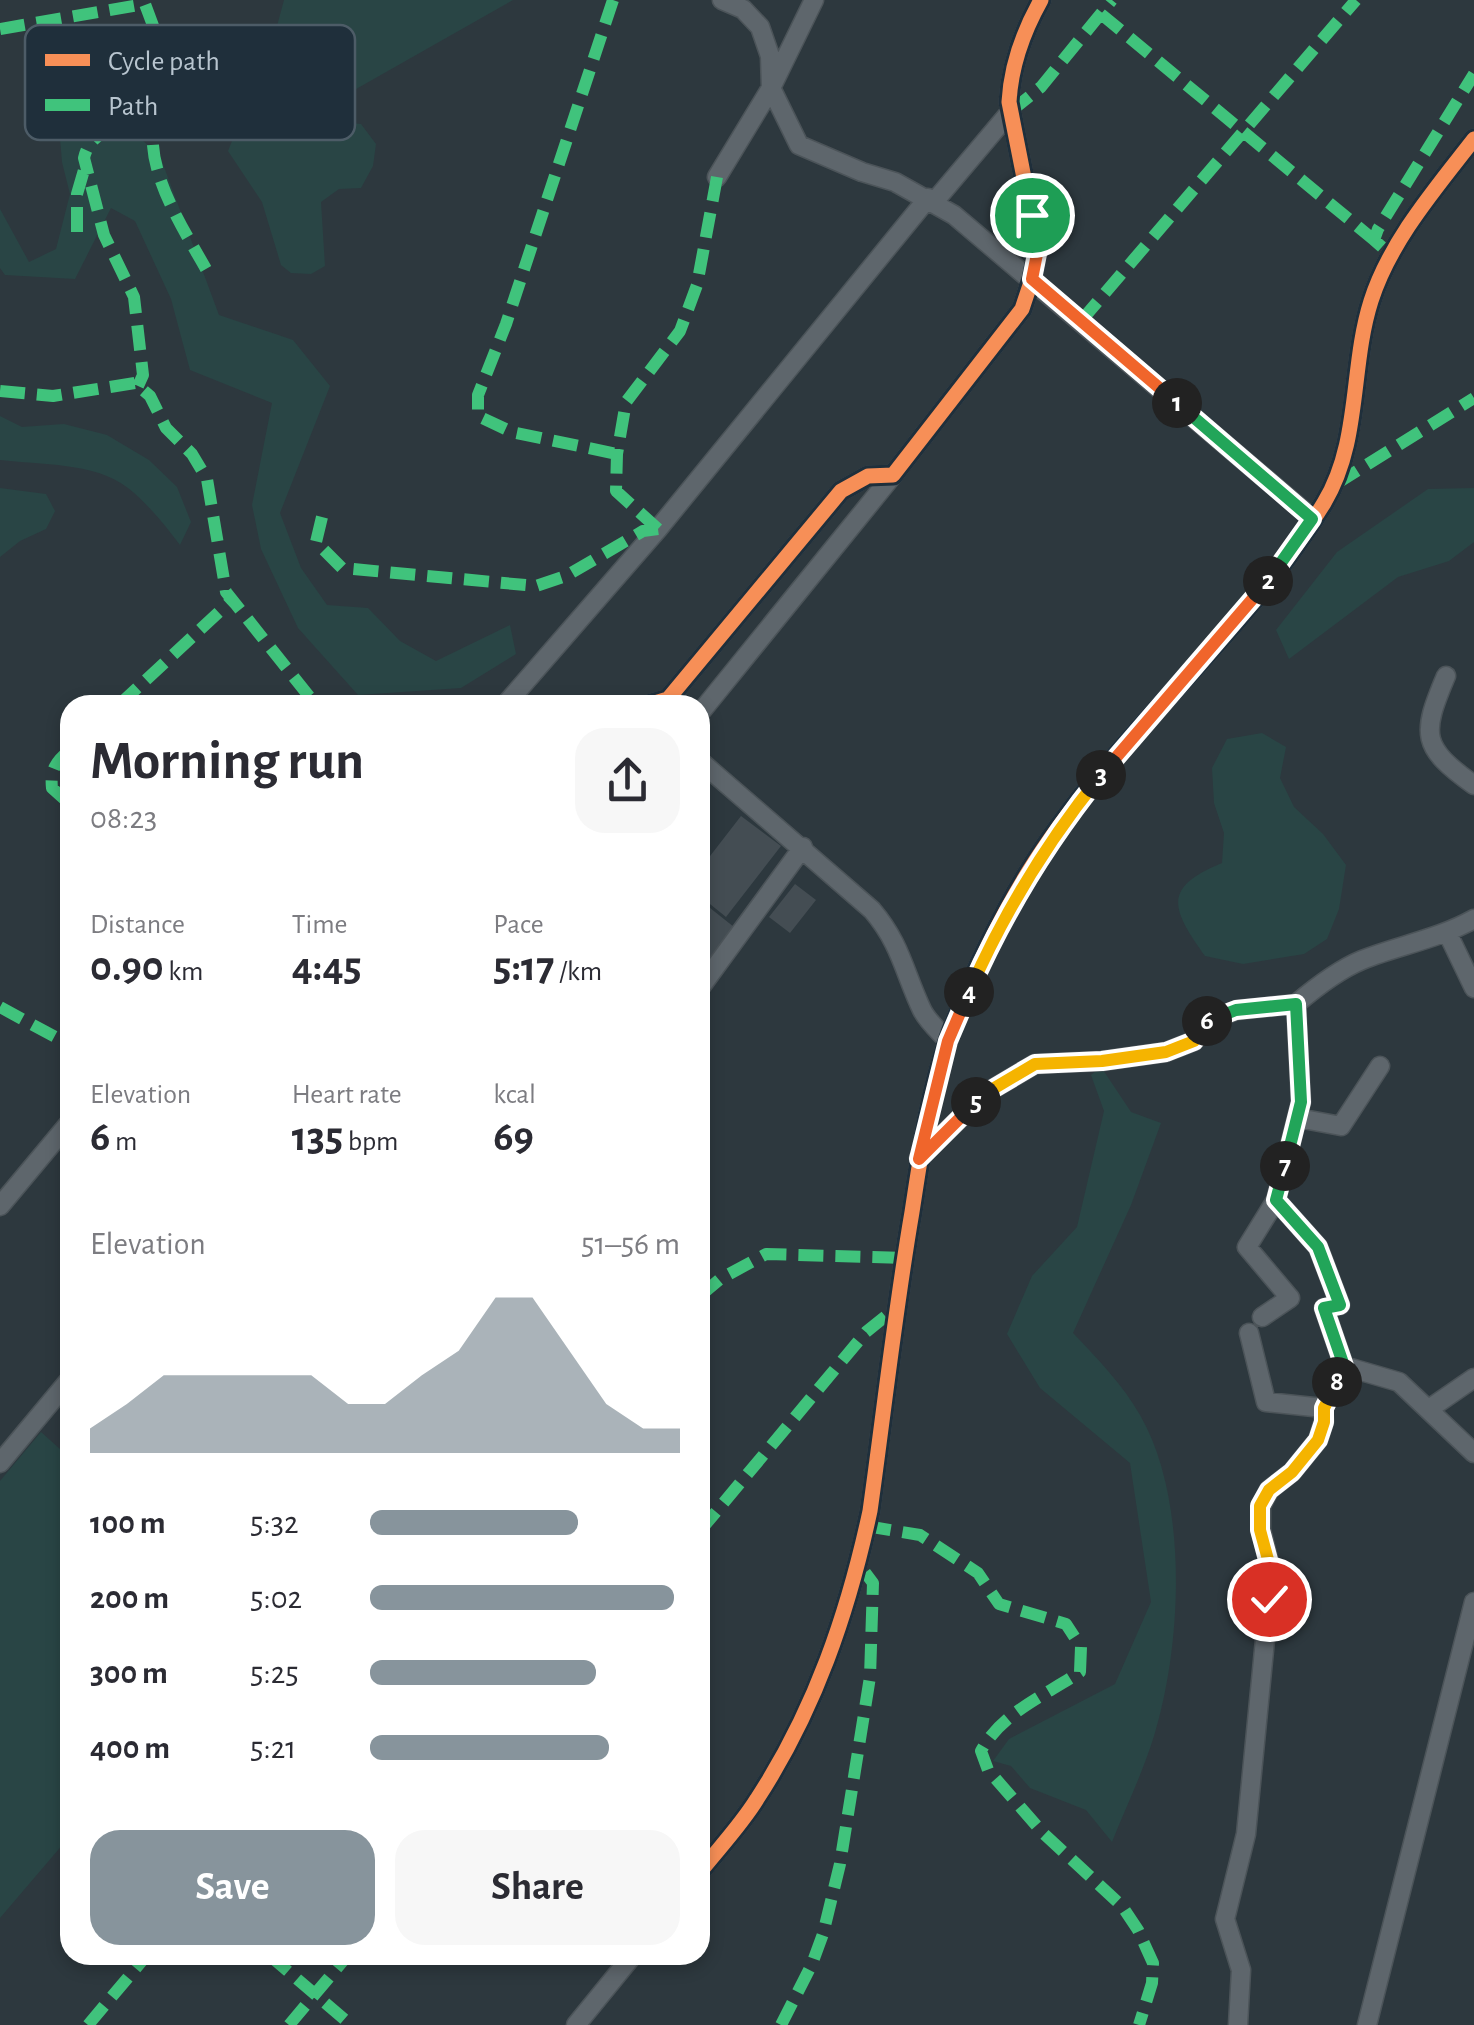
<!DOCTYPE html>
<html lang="en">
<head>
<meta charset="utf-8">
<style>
  body { margin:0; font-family:"Alegreya Sans",sans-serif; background:#f7f7f7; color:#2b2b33; height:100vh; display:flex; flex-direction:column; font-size:38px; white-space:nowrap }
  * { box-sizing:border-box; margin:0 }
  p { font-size:32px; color:#7c7c81 }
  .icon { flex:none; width:55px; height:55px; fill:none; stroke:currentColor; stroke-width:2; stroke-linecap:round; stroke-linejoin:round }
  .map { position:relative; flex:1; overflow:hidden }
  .panel { position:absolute; left:60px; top:695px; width:650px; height:1270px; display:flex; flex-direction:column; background:#fff; border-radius:30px; box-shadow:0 5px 15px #0003 }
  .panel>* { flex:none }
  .pin { position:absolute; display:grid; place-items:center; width:85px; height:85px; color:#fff; margin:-42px; border:5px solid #fff; border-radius:50%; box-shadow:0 2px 10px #0007 }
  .km { position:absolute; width:50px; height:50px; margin:-25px; border-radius:50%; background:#222; color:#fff; font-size:28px; line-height:50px; text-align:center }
  .round { display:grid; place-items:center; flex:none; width:105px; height:105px; border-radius:30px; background:#f7f7f7 }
  .head { display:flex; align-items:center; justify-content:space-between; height:170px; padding:0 30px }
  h1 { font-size:55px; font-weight:600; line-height:75px }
  .metrics { display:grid; grid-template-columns:repeat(3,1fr); gap:15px; height:170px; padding:10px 30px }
  .metrics div { display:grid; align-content:center }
  .metrics b { font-size:42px; font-weight:600 }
  .metrics small { font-size:28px; font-weight:400 }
  .metrics p { font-size:28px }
  .chart { height:280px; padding:20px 30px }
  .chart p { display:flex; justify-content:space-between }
  .chart svg { width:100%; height:180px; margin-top:10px; fill:#87949c; opacity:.7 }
  .button { display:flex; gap:20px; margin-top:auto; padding:20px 30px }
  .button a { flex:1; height:115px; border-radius:30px; background:#87949c; color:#fff; font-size:40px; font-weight:600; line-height:115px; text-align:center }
  .button a+a { background:#f7f7f7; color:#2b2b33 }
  ul { padding:0 30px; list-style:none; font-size:32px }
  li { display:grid; grid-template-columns:160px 120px 1fr; align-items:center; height:75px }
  li i { height:25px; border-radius:12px; background:#87949c }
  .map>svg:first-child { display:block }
  .green { fill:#294545 }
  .building { fill:#444d53 }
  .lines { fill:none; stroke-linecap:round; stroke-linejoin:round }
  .minor-casing { stroke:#4c5459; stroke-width:21 }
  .minor { stroke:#5e666c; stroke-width:18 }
  .quiet { stroke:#40c37c; stroke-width:12; stroke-dasharray:25 12; stroke-linecap:butt }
  .cycleway-casing { stroke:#1f2f3b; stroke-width:21 }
  .cycleway { stroke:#f78f57; stroke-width:15 }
  .split-1-casing { stroke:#fff; stroke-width:20 }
  .split-2-casing { stroke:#fff; stroke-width:20 }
  .split-3-casing { stroke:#fff; stroke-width:20 }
  .split-4-casing { stroke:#fff; stroke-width:20 }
  .split-5-casing { stroke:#fff; stroke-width:20 }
  .split-6-casing { stroke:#fff; stroke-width:20 }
  .split-7-casing { stroke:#fff; stroke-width:20 }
  .split-8-casing { stroke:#fff; stroke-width:20 }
  .split-9-casing { stroke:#fff; stroke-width:20 }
  .split-1 { stroke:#f0652b; stroke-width:12 }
  .split-2 { stroke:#22a559; stroke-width:12 }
  .split-3 { stroke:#f0652b; stroke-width:12 }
  .split-4 { stroke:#f5b400; stroke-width:12 }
  .split-5 { stroke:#f0652b; stroke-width:12 }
  .split-6 { stroke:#f5b400; stroke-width:12 }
  .split-7 { stroke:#22a559; stroke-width:12 }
  .split-8 { stroke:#22a559; stroke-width:12 }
  .split-9 { stroke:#f5b400; stroke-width:12 }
  .key { fill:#1f2f3b; stroke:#4d5c67; stroke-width:2.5 }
  .key-label { font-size:28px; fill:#b8c5cf }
</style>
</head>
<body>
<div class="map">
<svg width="1474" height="2025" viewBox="0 0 1474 2025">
  <rect width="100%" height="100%" fill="#2d383e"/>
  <path class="green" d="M284,0H513L342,97L335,109L336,122L361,124L376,144L373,166L361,188L339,189L321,202L325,266L311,274L291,273L281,265L262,202L228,151L246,106L266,85L277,59V26Z
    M57,103L121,121L160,156L219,315L293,340L330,386L280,513L301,568L327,605L368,608L400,641L436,661L510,625L516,654L461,688L358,695L298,628L261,549L252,505L272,403L190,370L171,299L135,221L111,208L75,279L5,275L0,268V209L29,262L56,249L70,194L62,162Z
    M0,416L22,427L64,424L107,435L149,460L177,487L191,522L180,545C165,525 148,504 128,488C95,462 40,465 0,460Z
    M0,488L46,494L55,511L46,529L20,541L0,557Z
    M1474,488V542L1449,561L1398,577L1289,659L1276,630L1337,552L1428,489Z
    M1262,733L1286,747L1280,778L1294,807L1323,834L1346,865L1339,909L1327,939L1304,954L1243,964L1205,956C1172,909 1161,888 1222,863L1224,833L1214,803L1212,768L1227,739Z
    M1101,1067L1131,1112L1161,1123L1131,1205L1073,1333C1097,1358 1123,1385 1140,1415C1189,1500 1182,1645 1154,1736C1143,1772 1126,1807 1112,1842L1086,1810L1030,1788L1011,1766L993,1761L1009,1739L1115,1684L1151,1602L1130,1463L1040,1388L1007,1334L1032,1276L1077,1227L1104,1111L1091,1075Z
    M41,1432L70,1458V1836L0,1918V1481Z"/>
  <path class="building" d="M741,816L781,846L726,917L700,896V869Z
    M795,884L816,900L790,933L769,917Z
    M700,900L734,927L704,965L700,962Z"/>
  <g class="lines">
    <defs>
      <path id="minor" d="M722,0L743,9L760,27L770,56L771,88L799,145L862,172L895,182L954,215L1313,519
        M717,177L771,88L814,0
        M934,202L1010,112
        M1446,676C1421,735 1421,747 1474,785
        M505,705L658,529L928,198
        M648,705L668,699L841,491L868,476L893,475L1022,309L1032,279L1038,249L1009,102C1011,66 1023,32 1041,0
        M700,713L893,475
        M700,761L872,910C901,944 904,972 922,1010C928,1022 940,1032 948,1041
        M1448,934L1474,988
        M700,988L803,847
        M1298,1118L1341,1126L1380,1066
        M919,1158L986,1093L1035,1064L1102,1061L1166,1052L1194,1041L1205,1022L1237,1010L1296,1004
        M0,1206L70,1122
        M1262,1317L1290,1298L1247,1247L1276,1200
        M1249,1333L1266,1402L1323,1408
        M1344,1366L1399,1382L1474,1453
        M1429,1409L1474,1378
        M0,1463L70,1379
        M700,1872C719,1848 741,1825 757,1799C815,1710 848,1613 870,1511C884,1411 895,1311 912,1212C921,1154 929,1094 949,1038C970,981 997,923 1029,871C1112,737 1242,638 1324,503C1361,442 1350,367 1371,301C1390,241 1436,188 1474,139
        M576,2025L633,1955
        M1238,2025L1241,1970L1225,1919L1246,1834L1269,1599L1270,1567L1261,1530V1506L1269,1490L1292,1472L1318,1440L1324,1421L1323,1408L1344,1366L1324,1308L1340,1305L1318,1247L1276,1200L1301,1102L1296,1004C1316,987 1338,970 1362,960C1400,945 1438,939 1474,919
        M1367,2025L1474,1602"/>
    </defs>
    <use href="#minor" class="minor-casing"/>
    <use href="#minor" class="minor"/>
    <path class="quiet" d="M613,0L506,324L478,395V416L512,432L617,454
      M1101,14L1374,240
      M0,29L145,4L161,47L170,91C125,142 179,221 206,269
      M1010,112L1041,87L1112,0
      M77,232V194L84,170
      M1382,247L1374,240L1378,229L1474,74
      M1081,321L1356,0
      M138,386L143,375L134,297L104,235L84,158C91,126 130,123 157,115
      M0,391L53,396L135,383L150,396L166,428L192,454L207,479L226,592L316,705
      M1336,484L1474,398
      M322,517L316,542L342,568L536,586L566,576L643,531L658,529
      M658,529L616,491L617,454L626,402L680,331L697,285L717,177
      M119,705L233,599
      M70,750C56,761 50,770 52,788L70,804
      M0,1007L70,1045
      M700,1296L720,1279L766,1254L903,1258
      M866,1526L920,1535L978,1573L999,1604L1066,1624L1081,1647L1080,1672C1046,1695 1001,1713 981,1751L988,1770L1043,1833L1122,1906L1138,1930L1153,1963L1152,1983L1139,2025
      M700,1531L866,1332L897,1307
      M269,1955L351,2025
      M88,2025L147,1955
      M289,2025L348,1955
      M781,2025L812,1964L823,1934L840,1864L870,1677L873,1583L858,1563"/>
    <defs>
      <path id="cycleway" d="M648,705L668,699L841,491L868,476L893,475L1022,309L1032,279L1038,249L1009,102C1011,66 1023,32 1041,0
        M700,1872C719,1848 741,1825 757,1799C815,1710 848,1613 870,1511C884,1411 895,1311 912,1212C921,1154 929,1094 949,1038C970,981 997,923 1029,871C1112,737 1242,638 1324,503C1361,442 1350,367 1371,301C1390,241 1436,188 1474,139"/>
    </defs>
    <use href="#cycleway" class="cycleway-casing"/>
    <use href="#cycleway" class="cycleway"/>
  </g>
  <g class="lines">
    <defs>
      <path id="split-1" d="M1032,215L1038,249L1032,279L1177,403"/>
      <path id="split-2" d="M1177,403L1312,519L1268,581"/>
      <path id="split-3" d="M1101,775L1268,581"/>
      <path id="split-4" d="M969,992C1004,912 1046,843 1101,775"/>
      <path id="split-5" d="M969,992L948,1041L919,1159L976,1102"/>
      <path id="split-6" d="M976,1102L986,1093L1035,1064L1102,1061L1166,1052L1194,1041L1207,1021"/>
      <path id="split-7" d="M1207,1021L1236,1010L1296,1004L1301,1102L1285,1166"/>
      <path id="split-8" d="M1285,1166L1276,1200L1318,1247L1340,1305L1324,1308L1344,1366L1337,1382"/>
      <path id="split-9" d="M1269,1599L1270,1567L1260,1530V1506L1269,1490L1292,1472L1318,1440L1324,1422V1408L1337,1382"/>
    </defs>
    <use href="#split-1" class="split-1-casing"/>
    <use href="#split-2" class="split-2-casing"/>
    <use href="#split-3" class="split-3-casing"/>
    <use href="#split-4" class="split-4-casing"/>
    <use href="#split-5" class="split-5-casing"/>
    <use href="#split-6" class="split-6-casing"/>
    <use href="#split-7" class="split-7-casing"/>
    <use href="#split-8" class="split-8-casing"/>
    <use href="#split-9" class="split-9-casing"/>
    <use href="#split-1" class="split-1"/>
    <use href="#split-2" class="split-2"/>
    <use href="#split-3" class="split-3"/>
    <use href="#split-4" class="split-4"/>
    <use href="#split-5" class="split-5"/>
    <use href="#split-6" class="split-6"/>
    <use href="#split-7" class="split-7"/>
    <use href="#split-8" class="split-8"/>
    <use href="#split-9" class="split-9"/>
  </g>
  <rect x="25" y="25" width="330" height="115" rx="15" class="key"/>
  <rect x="45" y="54" width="45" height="12" fill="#f78f57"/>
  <rect x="45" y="99" width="45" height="12" fill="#40c37c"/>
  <g class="key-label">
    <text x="108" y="70">Cycle path</text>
    <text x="108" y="115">Path</text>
  </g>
</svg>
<div class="pin" style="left:1032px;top:215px;background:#1e9e55"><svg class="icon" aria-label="arrive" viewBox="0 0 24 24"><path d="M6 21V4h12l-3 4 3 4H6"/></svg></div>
<div class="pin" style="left:1269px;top:1599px;background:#d93025"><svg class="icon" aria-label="check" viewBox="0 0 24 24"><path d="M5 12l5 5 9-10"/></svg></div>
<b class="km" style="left:1177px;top:403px">1</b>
<b class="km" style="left:1268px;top:581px">2</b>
<b class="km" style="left:1101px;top:775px">3</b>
<b class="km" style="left:969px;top:992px">4</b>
<b class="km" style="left:976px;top:1102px">5</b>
<b class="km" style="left:1207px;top:1021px">6</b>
<b class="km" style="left:1285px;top:1166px">7</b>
<b class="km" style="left:1337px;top:1382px">8</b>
<section class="panel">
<div class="head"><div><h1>Morning run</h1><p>08:23</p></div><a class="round"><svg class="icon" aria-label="share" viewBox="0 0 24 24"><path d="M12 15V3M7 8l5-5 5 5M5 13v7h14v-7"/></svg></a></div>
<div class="metrics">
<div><p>Distance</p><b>0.90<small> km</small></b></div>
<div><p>Time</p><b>4:45</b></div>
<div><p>Pace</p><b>5:17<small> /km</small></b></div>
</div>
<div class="metrics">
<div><p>Elevation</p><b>6<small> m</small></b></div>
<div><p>Heart rate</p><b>135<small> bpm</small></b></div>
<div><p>kcal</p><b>69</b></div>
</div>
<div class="chart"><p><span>Elevation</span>51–56 m</p>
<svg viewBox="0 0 160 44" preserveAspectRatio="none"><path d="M0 44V38L10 32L20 25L30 25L40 25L50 25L60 25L70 32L80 32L90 25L100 19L110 6L120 6L130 19L140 32L150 38L160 38V44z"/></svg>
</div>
<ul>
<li><b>100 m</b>5:32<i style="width:67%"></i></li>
<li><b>200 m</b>5:02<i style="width:98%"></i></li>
<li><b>300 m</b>5:25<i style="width:73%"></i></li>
<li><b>400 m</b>5:21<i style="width:77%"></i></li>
</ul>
<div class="button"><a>Save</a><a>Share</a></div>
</section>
</div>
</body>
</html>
